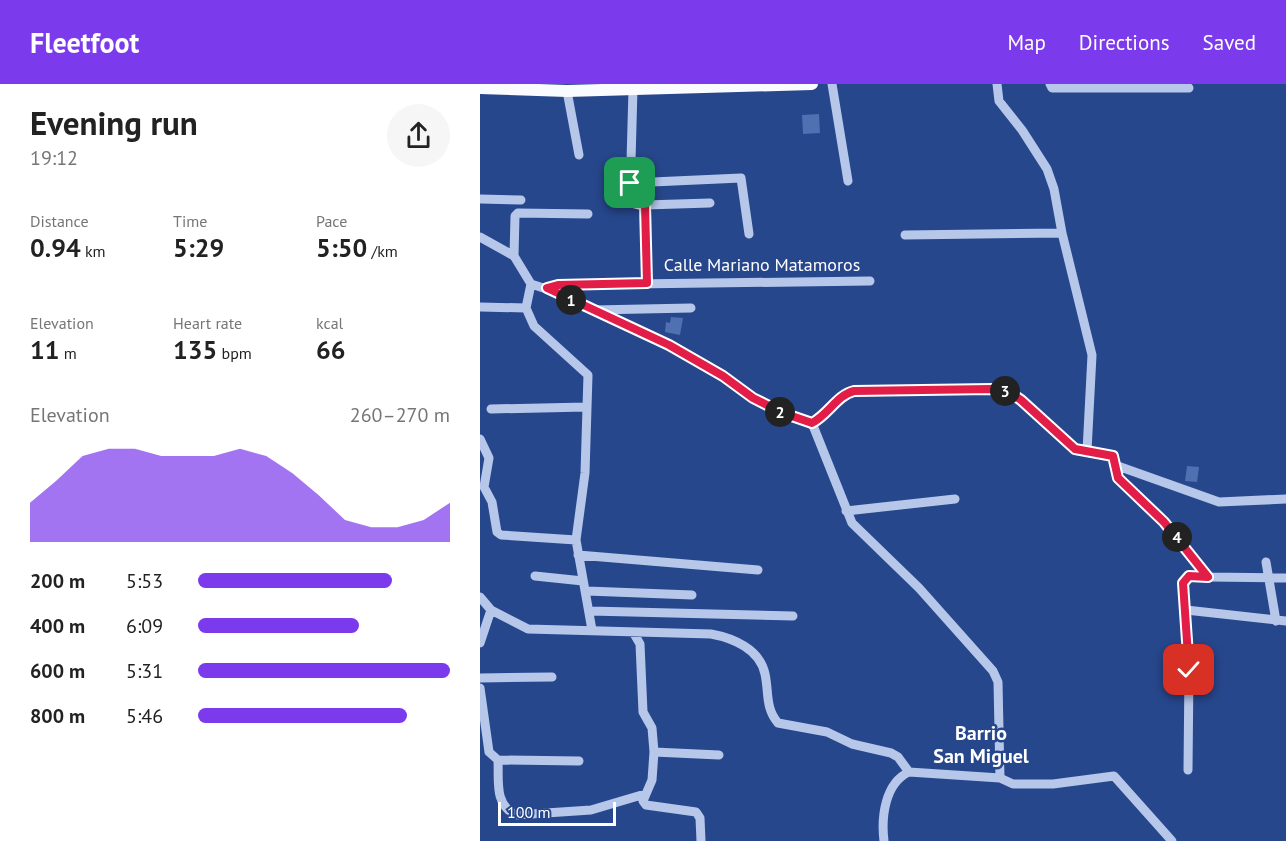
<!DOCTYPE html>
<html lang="en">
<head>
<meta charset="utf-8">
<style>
  body { margin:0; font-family:"PT Sans",sans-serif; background:#f6f6f6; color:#222; height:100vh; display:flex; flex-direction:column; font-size:22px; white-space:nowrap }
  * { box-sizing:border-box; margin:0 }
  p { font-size:20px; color:#767676 }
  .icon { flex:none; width:33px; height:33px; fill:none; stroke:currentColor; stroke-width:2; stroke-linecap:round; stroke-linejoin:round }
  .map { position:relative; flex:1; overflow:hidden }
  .details { display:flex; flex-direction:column; background:#fff; width:480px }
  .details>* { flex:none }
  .scale { position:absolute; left:18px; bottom:15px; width:118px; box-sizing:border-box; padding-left:6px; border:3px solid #fff; border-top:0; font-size:16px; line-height:21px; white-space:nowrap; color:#fff; -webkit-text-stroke:4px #27478c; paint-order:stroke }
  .pin { position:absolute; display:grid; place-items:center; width:51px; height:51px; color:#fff; margin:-26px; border-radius:12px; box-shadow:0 3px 9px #0006 }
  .km { position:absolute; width:30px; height:30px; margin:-15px; border-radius:50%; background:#222; color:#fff; font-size:16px; line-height:30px; text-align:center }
  .round { display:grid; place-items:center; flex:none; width:63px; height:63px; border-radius:32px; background:#f6f6f6 }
  .overview { display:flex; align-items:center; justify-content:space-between; height:102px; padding:0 30px }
  h1 { font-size:33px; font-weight:800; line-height:45px }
  .stats { display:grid; grid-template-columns:repeat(3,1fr); gap:9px; height:102px; padding:6px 30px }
  .stats div { display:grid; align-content:center }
  .stats b { font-size:26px; font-weight:800 }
  .stats small { font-size:16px; font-weight:400 }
  .stats p { font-size:16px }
  .chart { height:168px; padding:12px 30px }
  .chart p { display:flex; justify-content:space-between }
  .chart svg { width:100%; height:108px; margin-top:6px; fill:#7c3aed; opacity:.7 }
  ul { padding:0 30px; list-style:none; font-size:20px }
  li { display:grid; grid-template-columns:96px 72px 1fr; align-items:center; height:45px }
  li i { height:15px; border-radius:8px; background:#7c3aed }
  header { display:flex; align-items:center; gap:36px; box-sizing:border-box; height:84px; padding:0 30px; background:#7c3aed; color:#fff }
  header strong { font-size:28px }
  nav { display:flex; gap:33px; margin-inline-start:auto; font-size:21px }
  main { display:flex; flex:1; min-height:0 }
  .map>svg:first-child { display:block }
  .building { fill:#5070b2 }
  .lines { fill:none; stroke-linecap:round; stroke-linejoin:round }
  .minor { stroke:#b6c7ea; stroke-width:9 }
  .major { stroke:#fafbfe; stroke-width:12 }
  .route-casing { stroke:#fff; stroke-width:12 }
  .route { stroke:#e11d48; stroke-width:8 }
  .labels { text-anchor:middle; stroke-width:5; stroke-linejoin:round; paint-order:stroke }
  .street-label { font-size:18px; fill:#fff; stroke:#27478c }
  .neighbourhood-label { font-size:20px; font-weight:bold; fill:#fff; stroke:#27478c }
</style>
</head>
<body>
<header>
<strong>Fleetfoot</strong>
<nav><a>Map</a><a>Directions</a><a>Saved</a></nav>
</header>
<main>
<section class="details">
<div class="overview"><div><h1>Evening run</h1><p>19:12</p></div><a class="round"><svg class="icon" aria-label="share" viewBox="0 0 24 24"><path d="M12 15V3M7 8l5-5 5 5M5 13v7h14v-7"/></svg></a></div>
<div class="stats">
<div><p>Distance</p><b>0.94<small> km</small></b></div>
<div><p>Time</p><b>5:29</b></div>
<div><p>Pace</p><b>5:50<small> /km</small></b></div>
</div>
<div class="stats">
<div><p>Elevation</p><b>11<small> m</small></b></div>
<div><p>Heart rate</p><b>135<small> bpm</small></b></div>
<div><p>kcal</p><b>66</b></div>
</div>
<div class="chart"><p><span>Elevation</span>260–270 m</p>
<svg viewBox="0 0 160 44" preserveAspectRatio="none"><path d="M0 44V28L10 19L20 9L30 6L40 6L50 9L60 9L70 9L80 6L90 9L100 16L110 25L120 35L130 38L140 38L150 35L160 28V44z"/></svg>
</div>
<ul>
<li><b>200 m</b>5:53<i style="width:77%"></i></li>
<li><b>400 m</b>6:09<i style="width:64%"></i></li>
<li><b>600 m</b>5:31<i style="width:100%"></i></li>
<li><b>800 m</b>5:46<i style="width:83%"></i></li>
</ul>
</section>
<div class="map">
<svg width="806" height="757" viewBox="0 0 806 757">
  <rect width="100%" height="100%" fill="#27478c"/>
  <path class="building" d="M339,30L340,49L323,50L322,31Z
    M191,233L203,234L200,251L185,248L186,238L190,239Z
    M707,382L719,383L717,398L705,397Z"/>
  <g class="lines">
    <path class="minor" d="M352,0L368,97
      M570,0L572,4H709
      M153,5L150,113L153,118L165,121L167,199
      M87,7L99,71
      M150,99L261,94L269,150
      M0,115L41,116
      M165,121L230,119
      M425,151L582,149
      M0,153L34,172L51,200
      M34,172L35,132L38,129L108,130
      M51,200L79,209L189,261L243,292L273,314L303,329L332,339L372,439L439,504L513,587L518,598L520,694
      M51,200L46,224L54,242L108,291L105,389L96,456L112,546
      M67,204L78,201L390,197
      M0,223L46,224
      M114,226L211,224
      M11,325L106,323
      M332,339C348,331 357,311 374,307L511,305L528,307L541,316L595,365L607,367L612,271L582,149L574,105L567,85L542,46L519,17L517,0
      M0,355L9,374L4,403L12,418L17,448L21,451L96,456
      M607,367L633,372L635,381
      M366,427L475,415
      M98,471L278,486
      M786,478L796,537
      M55,492L103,497
      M728,493L806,494
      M107,507L212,511
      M0,513L11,526L48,545L231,550C253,554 280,565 285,590C289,608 285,624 298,639L347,648L372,660L411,669L418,673L429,688
      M706,526L806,537
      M110,527L313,532
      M153,548L160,560L163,628L172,644L174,668L172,696L163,717L166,721L216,728L220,734L221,757
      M0,559L11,526
      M0,594L72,593
      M0,604L9,668L18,676C19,697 14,721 36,731L111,726L165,710
      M174,668L239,671
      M18,676L99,677
      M708,686L709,586L703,499L709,492L728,493L684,438L638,394L635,381L739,418L806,415
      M404,757C401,733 405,699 429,688L520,694L533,700H573L634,692L692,757"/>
    <path class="major" d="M0,4L87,7L332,0"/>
  </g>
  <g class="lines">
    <defs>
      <path id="route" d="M150,99L153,118L165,121L167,199L78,201L67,204L189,261L243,292L273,314L303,329L332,339C348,331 357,311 374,307L511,305L528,307L541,316L595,365L633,372L638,394L684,438L728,493L709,492L703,499L709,586"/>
    </defs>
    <use href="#route" class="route-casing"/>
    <use href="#route" class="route"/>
  </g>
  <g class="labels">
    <g class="street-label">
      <text x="282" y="187">Calle Mariano Matamoros</text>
    </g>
    <g class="neighbourhood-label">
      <text x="501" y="656">Barrio<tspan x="501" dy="23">San Miguel</tspan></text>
    </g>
  </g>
</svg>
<div class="scale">100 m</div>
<div class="pin" style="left:150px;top:99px;background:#1e9e55"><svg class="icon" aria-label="arrive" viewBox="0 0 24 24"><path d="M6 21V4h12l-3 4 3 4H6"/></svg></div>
<div class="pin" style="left:709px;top:586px;background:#d93025"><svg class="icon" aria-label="check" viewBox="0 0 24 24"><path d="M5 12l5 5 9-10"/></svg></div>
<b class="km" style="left:91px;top:216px">1</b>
<b class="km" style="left:300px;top:328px">2</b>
<b class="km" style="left:525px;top:307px">3</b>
<b class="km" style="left:697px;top:453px">4</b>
</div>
</main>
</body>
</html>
